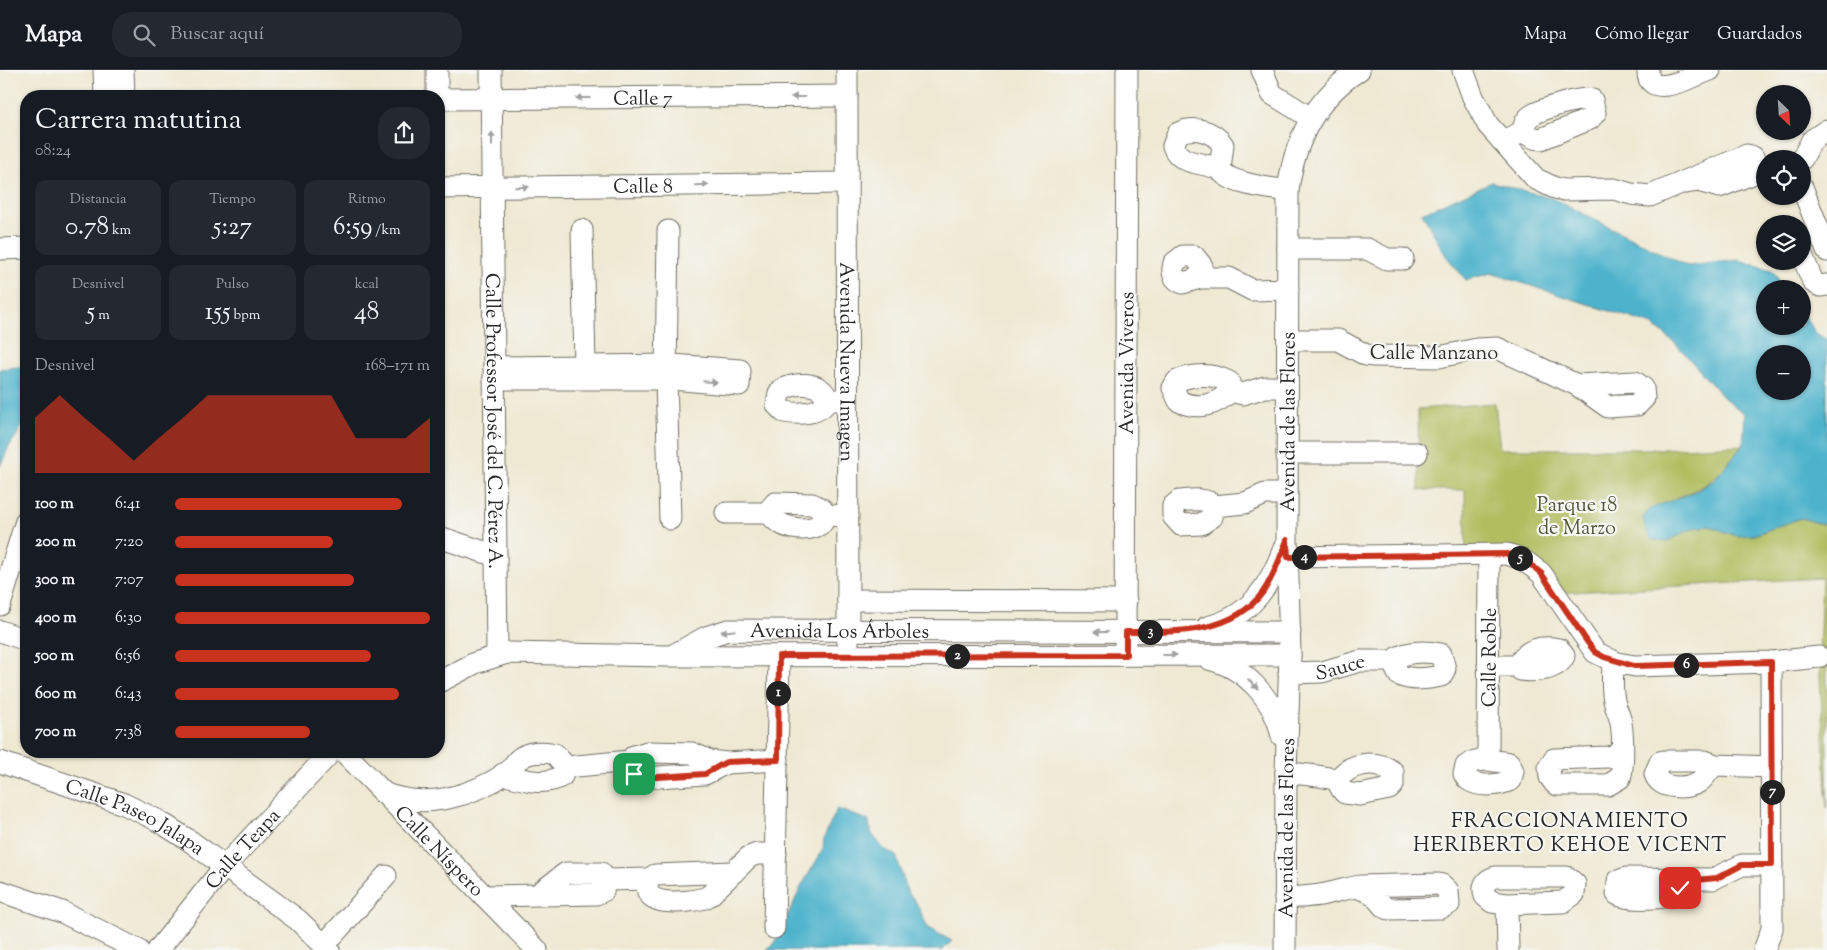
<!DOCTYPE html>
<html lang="es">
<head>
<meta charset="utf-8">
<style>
  body { margin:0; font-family:"Sorts Mill Goudy",serif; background:#242831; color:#f1f3f6; height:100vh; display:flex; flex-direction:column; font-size:19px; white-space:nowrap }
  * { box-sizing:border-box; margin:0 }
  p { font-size:16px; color:#9ea1a6 }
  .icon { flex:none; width:28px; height:28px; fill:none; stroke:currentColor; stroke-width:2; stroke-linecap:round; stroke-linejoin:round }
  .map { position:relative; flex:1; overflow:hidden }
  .panel { position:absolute; left:20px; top:20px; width:425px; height:668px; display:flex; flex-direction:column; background:#171b24; border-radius:20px; box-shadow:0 1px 4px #0004 }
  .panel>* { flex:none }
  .needle { width:32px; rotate:155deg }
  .controls { position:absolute; left:1756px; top:15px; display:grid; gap:10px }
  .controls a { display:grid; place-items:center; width:55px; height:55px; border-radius:50%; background:#171b24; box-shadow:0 1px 4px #0004; font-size:25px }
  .pin { position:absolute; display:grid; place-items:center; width:42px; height:42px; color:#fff; margin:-21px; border-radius:10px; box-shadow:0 2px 8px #0006 }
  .km { position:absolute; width:25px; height:25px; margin:-12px; border-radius:50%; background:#222; color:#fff; font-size:14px; line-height:25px; text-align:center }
  .round { display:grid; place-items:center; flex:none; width:52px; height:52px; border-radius:20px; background:#242831 }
  .headline { display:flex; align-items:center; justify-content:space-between; height:85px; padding:0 15px }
  h1 { font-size:28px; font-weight:600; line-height:38px }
  .figures { display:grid; grid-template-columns:repeat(3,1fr); gap:8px; height:85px; padding:5px 15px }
  .figures div { display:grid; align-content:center; border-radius:12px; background:#242831; text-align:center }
  .figures b { font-size:25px; font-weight:600 }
  .figures small { font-size:14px; font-weight:400 }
  .figures p { font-size:14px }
  .chart { height:140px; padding:10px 15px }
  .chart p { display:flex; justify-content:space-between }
  .chart svg { width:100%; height:90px; margin-top:5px; fill:#c8321e; opacity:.7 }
  ul { padding:0 15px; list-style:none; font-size:16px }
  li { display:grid; grid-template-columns:80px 60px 1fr; align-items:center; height:38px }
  li i { height:12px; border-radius:6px; background:#c8321e }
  header { display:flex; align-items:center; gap:30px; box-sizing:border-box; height:70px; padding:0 25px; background:#171b24; border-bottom:1px solid #363941 }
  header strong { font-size:24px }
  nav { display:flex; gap:28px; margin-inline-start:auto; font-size:18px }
  .search { width:350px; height:45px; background:#242831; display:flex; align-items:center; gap:12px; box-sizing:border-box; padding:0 18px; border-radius:20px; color:#9ea1a6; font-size:19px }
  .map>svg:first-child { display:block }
  .green { fill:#b1be60; stroke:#6e7446 }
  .water { fill:#4db3cc; stroke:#3c6f7c; fill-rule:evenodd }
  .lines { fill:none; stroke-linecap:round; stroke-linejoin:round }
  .minor-casing { stroke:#706e66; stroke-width:23 }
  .minor { stroke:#fff; stroke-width:21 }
  .oneway { fill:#a0a0a0 }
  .route-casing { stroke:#fff; stroke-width:10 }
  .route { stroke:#c8321e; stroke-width:6 }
  .labels { text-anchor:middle; stroke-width:4.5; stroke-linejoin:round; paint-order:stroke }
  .street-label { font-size:20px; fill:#2b2b2b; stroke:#f6f6f2 }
  .park-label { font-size:20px; fill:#53573b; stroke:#f6f6f2 }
  .neighbourhood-label { font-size:21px; letter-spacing:1px; fill:#2b2b2b; stroke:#f6f6f2 }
</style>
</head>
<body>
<header>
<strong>Mapa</strong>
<div class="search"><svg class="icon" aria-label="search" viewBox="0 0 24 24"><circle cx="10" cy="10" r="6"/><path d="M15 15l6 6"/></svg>Buscar aquí</div>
<nav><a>Mapa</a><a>Cómo llegar</a><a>Guardados</a></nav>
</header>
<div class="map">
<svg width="1827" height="880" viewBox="0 0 1827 880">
  <rect width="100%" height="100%" fill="#f6f6f2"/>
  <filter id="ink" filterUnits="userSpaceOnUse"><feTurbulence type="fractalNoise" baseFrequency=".02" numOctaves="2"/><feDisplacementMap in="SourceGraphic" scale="10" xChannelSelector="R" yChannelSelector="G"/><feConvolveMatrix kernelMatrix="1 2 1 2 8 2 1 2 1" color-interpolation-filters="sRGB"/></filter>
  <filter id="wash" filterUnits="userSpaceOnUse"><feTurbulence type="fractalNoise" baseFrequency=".0096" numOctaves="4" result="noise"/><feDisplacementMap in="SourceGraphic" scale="20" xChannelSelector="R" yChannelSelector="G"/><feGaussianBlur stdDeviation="1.12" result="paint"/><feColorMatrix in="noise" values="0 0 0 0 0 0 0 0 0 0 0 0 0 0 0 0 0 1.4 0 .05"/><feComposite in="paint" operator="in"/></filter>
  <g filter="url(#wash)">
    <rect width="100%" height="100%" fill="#efe9d3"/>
    <path class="green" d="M1495,333L1500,379H1660L1743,375C1718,405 1713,415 1675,428L1694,458L1709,456L1737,466L1754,465L1801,448L1827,456V738L1819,587L1822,508L1555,523L1541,503L1466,485L1465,420H1419L1418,339Z"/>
    <path class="water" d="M1492,112L1554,129L1687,196L1739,190L1772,200L1785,219H1765V256H1802L1803,244L1816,263L1827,270V456L1801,448L1754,465L1737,466L1709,456L1694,458L1667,471L1652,470L1645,458L1643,447L1650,439L1698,420L1715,409L1743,375L1745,344L1724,328L1676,274L1653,255L1491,203L1466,210L1446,186L1422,143ZM1765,284H1802V321H1765Z
      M26,296V351L10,375L0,396V299Z
      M837,739L868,750L872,764L883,778L896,786L908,824L915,830L928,858L952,871L943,880H766L775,873L802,815L823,780L824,768Z"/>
  </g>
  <g filter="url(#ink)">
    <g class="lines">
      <defs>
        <g id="minor">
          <path d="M104,0L105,26"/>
          <path d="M123,0L124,26"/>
          <path d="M437,0V26"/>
          <path id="s1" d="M491,0L497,585"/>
          <path id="s2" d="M847,0L848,575"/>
          <path d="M1262,0L1272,24L1311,48"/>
          <path d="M1463,0L1473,27L1488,55L1536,109L1555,118L1564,120L1614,119L1631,124L1650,126L1747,85L1753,87L1756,94L1752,104L1719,117L1698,111L1684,113"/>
          <path d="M1648,0C1646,32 1696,5 1710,0"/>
          <path id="s3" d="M439,29L847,26"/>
          <path d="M1502,71L1523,62L1534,68L1541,69L1590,49L1595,43L1592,30C1582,26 1542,39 1532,45C1526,49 1523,56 1523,62"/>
          <path d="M1802,89L1812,70L1827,60"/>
          <path d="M1220,99C1204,92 1180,96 1173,76L1178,63C1194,56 1213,60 1223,75L1220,99C1229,115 1271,118 1288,121"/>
          <path d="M1802,117L1827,181"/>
          <path id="s4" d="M439,118L847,113"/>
          <path d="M582,160L585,295"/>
          <path d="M668,161L666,309L670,449"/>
          <path d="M0,179L26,178"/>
          <path d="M1288,179H1367L1387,189H1403"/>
          <path d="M1802,185L1813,212L1820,216L1827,215"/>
          <path d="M1200,208L1202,196L1194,186H1183L1174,193C1171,203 1174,210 1183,213L1200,208H1229L1252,220L1288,219"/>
          <path d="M1288,270H1338L1366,285L1374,286L1439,287L1477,279L1497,278L1577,315L1608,337L1637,335L1644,328L1643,318L1635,312L1577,315"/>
          <path d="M494,297L672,295L740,300L739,315L672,309H494"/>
          <path d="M1230,321C1217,336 1196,340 1179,331L1173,318L1177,311C1193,304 1213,303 1229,312L1230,321L1243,324L1265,317H1287"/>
          <path d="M827,330C824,310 790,311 779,323L777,335L784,342C797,344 821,345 827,330H846"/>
          <path d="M1287,383H1417"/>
          <path d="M1214,436L1212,447L1201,454L1181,455L1173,446V436L1179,431C1190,430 1207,427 1214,436L1245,433L1265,424H1287"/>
          <path d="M726,443H770C778,459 808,464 822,453L824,445L848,446"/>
          <path d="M770,443V439L775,433L812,434L822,439L824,445"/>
          <path d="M439,467L496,486"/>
          <path d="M1288,487L1507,484L1522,489L1541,503L1595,582L1617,593L1635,596L1771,592L1819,587"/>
          <path d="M848,530L1126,531"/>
          <path d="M0,535L26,451"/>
          <path d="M1207,557C1250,547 1270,516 1284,478"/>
          <path d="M0,561L26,570"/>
          <path id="s5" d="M1125,575L1127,0"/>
          <path id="s6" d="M675,584L706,567L728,560L1290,562"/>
          <path d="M1209,589C1246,598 1274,629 1282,666"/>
          <path d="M1613,591C1613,604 1611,618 1614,630C1615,638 1620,645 1621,653C1623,664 1624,698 1620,708L1608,715H1558L1555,714L1550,707L1549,697L1554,689L1608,687L1616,685L1622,677"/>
          <path d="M1488,596H1519L1521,600C1535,602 1558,600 1564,586L1559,579C1542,576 1525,578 1519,596"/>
          <path id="s7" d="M1289,603L1322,602L1360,591H1392L1399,605C1412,611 1427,609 1441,606L1445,599L1441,584C1425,581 1406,580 1392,591"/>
          <path d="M439,612L475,593L507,583L666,586L1290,585"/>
          <path id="s8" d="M343,681L537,880"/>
          <path id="s9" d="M1488,690L1475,691L1466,696L1464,704C1471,719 1498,716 1511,710L1513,701L1509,693L1488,690L1489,485"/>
          <path id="s10" d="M0,692L124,734L157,750L190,771L298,850L329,880"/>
          <path d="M726,693L705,704L642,708L634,704L630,695L634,686L647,682L692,683L710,691L726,693L778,690"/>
          <path d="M1716,695C1708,699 1706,707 1699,712C1687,719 1659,720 1655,704L1660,692L1664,691H1705L1716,695L1772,697"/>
          <path d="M566,697L630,691"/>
          <path d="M1286,703C1293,703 1333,707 1336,710C1340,714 1340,719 1345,723L1360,725L1389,719L1393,715V702C1377,689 1349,692 1337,711"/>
          <path d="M383,723C425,740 471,727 508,702C512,698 514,694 518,690C527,681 544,681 555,684L566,697L562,706C544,717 521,709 503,704"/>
          <path d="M734,802L655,805L649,809C637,840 690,832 705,828L710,825L749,787L757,784H776"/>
          <path d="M1692,809L1681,814L1678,823C1671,829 1623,831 1617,824L1618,811L1626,808L1713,809L1742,795H1772"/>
          <path d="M606,810L649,809"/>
          <path d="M0,821L62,842L138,880"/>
          <path d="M484,826L596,824L603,821L606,810L601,803H566L537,825"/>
          <path d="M1285,828C1298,827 1312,827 1325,824C1337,822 1347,818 1360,816L1438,814L1442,815L1448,821L1449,834L1441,838L1389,839L1384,837L1372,823L1356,817"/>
          <path d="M1507,834L1563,832L1574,824L1575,814L1567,807H1495C1485,810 1482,816 1485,826L1492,832L1507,834L1508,880"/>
          <path d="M774,858L779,586"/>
          <path d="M324,875L386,806"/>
          <path id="s11" d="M158,880L225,796L332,681"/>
          <path id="s12" d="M1285,880L1286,703L1290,585L1287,470L1288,121C1294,70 1316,28 1359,0"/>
          <path d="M1764,880L1772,859L1771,592"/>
        </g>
      </defs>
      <use href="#minor" class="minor-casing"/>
      <use href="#minor" class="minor"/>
    </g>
    <defs><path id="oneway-solid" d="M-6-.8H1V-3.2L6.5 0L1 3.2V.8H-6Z" transform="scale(1.25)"/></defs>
    <g class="oneway">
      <use href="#oneway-solid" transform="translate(798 27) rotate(180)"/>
      <use href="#oneway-solid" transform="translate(583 28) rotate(180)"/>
      <use href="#oneway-solid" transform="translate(492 69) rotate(-90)"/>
      <use href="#oneway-solid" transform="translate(702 115) rotate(-1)"/>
      <use href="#oneway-solid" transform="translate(522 117) rotate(-1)"/>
      <use href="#oneway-solid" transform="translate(710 312) rotate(5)"/>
      <use href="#oneway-solid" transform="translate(728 561) rotate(174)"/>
      <use href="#oneway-solid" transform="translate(1101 562) rotate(180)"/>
      <use href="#oneway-solid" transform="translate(1170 585)"/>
      <use href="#oneway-solid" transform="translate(1253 614) rotate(44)"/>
    </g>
  </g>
  <g class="lines" filter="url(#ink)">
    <defs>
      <path id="route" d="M634,704L642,708L705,704L726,692L778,690L779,586L1126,585V562C1173,562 1232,565 1263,522C1274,506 1280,488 1287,470L1288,487L1507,484L1522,488L1541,503L1588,573L1595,582L1604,587L1634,596L1771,592L1772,795H1742L1717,808L1685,811L1680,818"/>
    </defs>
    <use href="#route" class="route-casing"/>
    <use href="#route" class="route"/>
  </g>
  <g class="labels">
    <g class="street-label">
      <text dy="7" stroke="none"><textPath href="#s3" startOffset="204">Calle 7</textPath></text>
      <text dy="7" stroke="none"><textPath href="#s4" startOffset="204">Calle 8</textPath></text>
      <text x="1434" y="289">Calle Manzano</text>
      <text dy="7" stroke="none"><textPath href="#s2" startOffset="292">Avenida Nueva Imagen</textPath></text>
      <text dy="7" stroke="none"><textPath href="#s5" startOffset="282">Avenida Viveros</textPath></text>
      <text dy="7" stroke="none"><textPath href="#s1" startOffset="351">Calle Professor José del C. Pérez A.</textPath></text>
      <text dy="7" stroke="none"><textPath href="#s12" startOffset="528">Avenida de las Flores</textPath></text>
      <text dy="7" stroke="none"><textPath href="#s6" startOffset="170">Avenida Los Árboles</textPath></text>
      <text dy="7" stroke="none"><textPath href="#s9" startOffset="225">Calle Roble</textPath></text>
      <text dy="7" stroke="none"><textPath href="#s7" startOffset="52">Sauce</textPath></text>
      <text dy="7" stroke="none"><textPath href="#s10" startOffset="146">Calle Paseo Jalapa</textPath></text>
      <text dy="7" stroke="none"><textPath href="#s12" startOffset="122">Avenida de las Flores</textPath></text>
      <text dy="7" stroke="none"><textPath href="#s11" startOffset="132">Calle Teapa</textPath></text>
      <text dy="7" stroke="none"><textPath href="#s8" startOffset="139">Calle Níspero</textPath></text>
    </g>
    <g class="park-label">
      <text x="1577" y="441">Parque 18<tspan x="1577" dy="23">de Marzo</tspan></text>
    </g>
    <g class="neighbourhood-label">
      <text x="1570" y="757">FRACCIONAMIENTO<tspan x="1570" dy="24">HERIBERTO KEHOE VICENT</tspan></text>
    </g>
  </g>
</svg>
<div class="controls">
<a><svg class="needle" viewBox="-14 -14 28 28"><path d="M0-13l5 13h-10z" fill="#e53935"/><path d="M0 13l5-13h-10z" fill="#9ea1a6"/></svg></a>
<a><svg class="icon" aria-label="locate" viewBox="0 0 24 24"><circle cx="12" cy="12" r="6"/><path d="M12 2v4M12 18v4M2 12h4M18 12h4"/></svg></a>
<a><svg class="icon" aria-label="layers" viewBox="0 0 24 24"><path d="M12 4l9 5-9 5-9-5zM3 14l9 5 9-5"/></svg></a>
<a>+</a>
<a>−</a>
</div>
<div class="pin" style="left:634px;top:704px;background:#1e9e55"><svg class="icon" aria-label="arrive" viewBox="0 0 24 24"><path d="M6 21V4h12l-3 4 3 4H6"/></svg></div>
<div class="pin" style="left:1680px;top:818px;background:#d93025"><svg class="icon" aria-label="check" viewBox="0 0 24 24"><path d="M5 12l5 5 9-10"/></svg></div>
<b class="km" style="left:778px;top:623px">1</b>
<b class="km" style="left:957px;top:586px">2</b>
<b class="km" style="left:1150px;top:562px">3</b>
<b class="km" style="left:1304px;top:487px">4</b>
<b class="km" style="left:1520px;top:488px">5</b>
<b class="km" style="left:1686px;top:595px">6</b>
<b class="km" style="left:1772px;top:722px">7</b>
<section class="panel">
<div class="headline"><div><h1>Carrera matutina</h1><p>08:24</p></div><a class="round"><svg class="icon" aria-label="share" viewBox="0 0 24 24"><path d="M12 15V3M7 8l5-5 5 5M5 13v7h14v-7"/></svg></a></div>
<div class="figures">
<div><p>Distancia</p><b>0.78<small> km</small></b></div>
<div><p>Tiempo</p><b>5:27</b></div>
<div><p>Ritmo</p><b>6:59<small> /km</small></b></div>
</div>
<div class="figures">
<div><p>Desnivel</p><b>5<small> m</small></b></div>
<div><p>Pulso</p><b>155<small> bpm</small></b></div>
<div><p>kcal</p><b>48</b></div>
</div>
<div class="chart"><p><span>Desnivel</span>168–171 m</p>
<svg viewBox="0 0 160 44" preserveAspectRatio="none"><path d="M0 44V17L10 6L20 17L30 27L40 38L50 27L60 17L70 6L80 6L90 6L100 6L110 6L120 6L130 27L140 27L150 27L160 17V44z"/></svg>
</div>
<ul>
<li><b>100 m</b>6:41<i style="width:89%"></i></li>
<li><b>200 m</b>7:20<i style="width:62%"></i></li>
<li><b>300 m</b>7:07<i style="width:70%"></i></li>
<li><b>400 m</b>6:30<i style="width:100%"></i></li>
<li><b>500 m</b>6:56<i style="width:77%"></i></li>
<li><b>600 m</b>6:43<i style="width:88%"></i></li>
<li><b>700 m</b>7:38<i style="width:53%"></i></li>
</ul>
</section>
</div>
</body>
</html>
